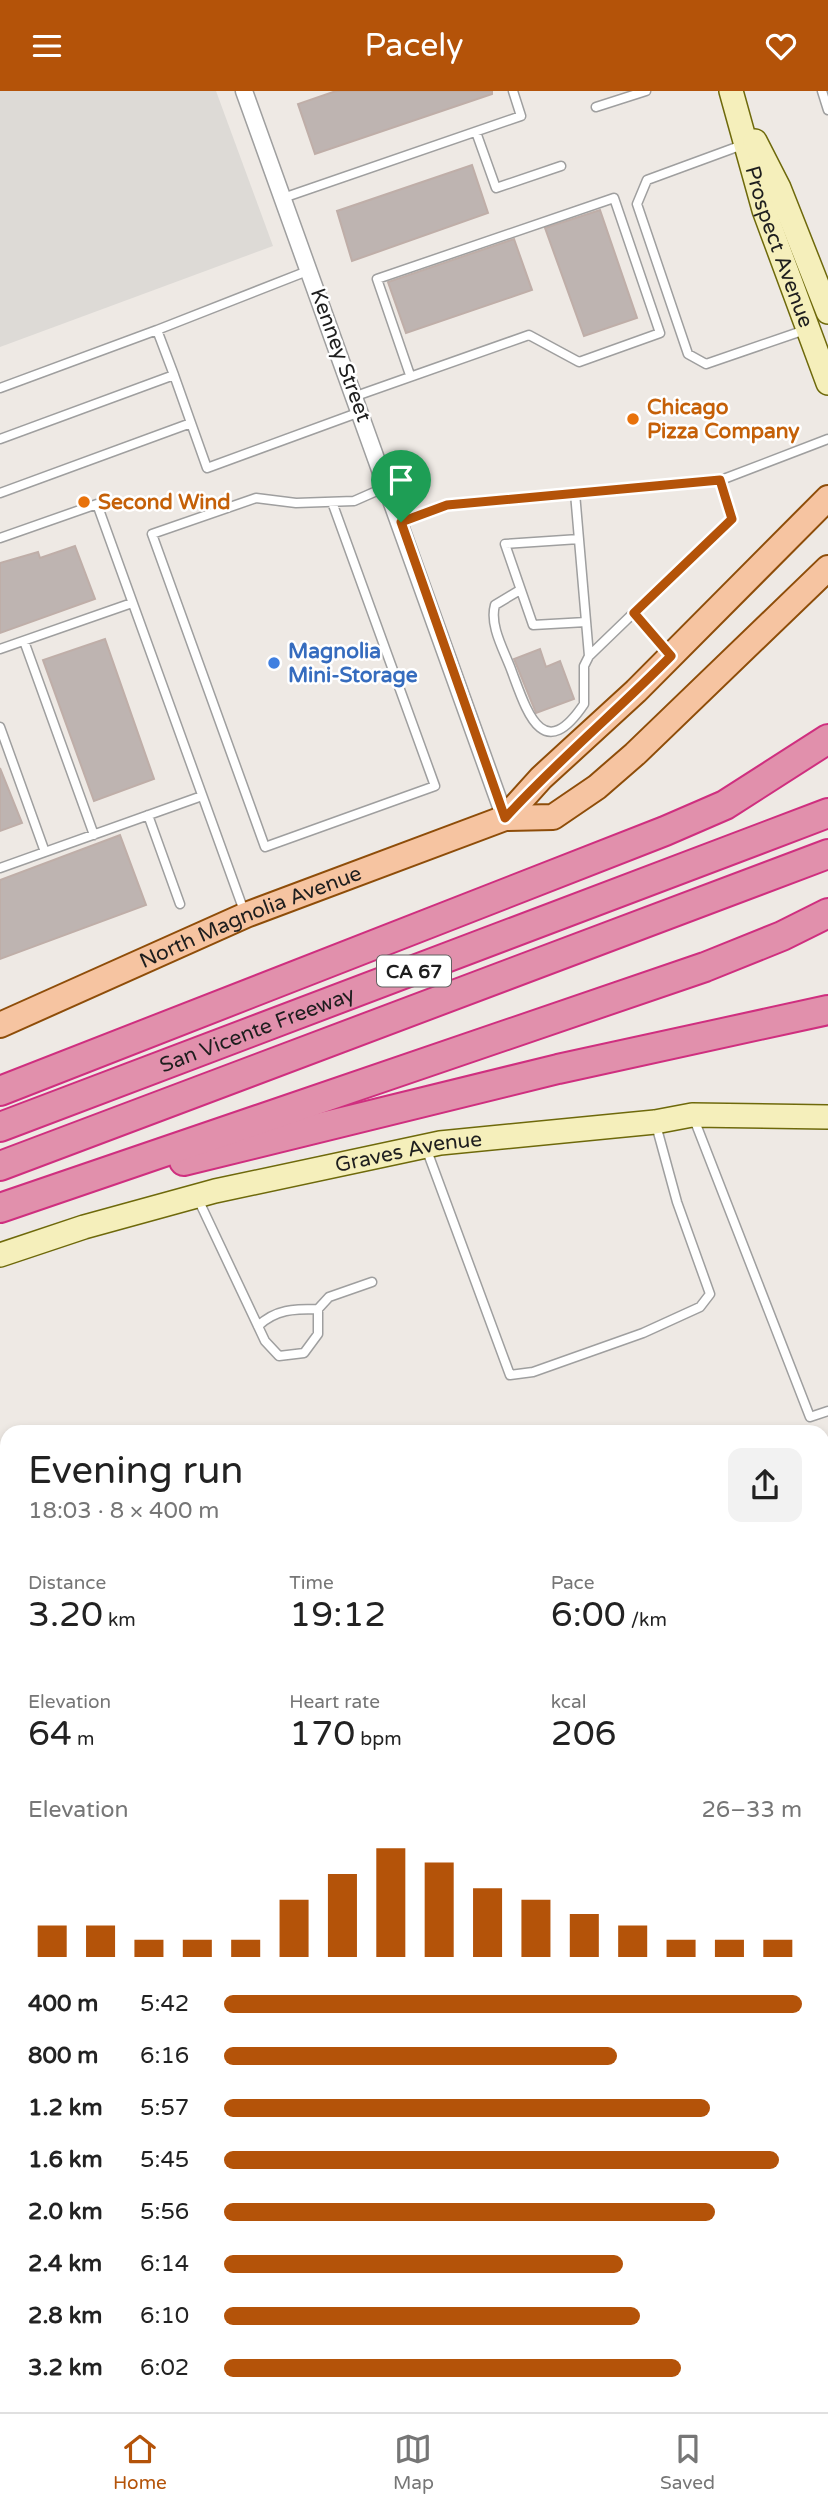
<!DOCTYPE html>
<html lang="en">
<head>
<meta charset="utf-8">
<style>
  body { margin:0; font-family:"Varela Round",sans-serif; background:#f2f2f2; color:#222; height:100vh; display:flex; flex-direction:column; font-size:26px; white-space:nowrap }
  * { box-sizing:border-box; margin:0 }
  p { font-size:23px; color:#767676 }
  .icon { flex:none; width:38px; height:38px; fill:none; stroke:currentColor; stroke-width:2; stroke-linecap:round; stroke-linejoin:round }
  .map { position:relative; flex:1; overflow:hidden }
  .side { position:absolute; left:0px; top:1334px; width:830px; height:989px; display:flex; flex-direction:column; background:#fff; border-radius:21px 21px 0 0; box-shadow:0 4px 10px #0003 }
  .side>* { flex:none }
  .pin { position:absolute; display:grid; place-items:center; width:60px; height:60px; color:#fff; margin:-72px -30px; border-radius:50% 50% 50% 0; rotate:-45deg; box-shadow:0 0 7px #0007 }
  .pin .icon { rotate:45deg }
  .round { display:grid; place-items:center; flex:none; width:74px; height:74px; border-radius:14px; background:#f2f2f2 }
  .headline { display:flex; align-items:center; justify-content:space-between; height:119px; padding:0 28px }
  h1 { font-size:38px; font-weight:600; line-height:52px }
  .figures { display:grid; grid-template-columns:repeat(3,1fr); gap:10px; height:119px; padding:7px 28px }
  .figures div { display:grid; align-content:center }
  .figures b { font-size:35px; font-weight:600 }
  .figures small { font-size:19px; font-weight:400 }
  .figures p { font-size:19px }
  .chart { height:196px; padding:14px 28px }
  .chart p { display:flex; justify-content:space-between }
  .chart svg { width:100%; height:126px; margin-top:7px; stroke:#b45309; stroke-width:6 }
  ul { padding:0 28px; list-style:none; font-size:23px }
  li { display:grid; grid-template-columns:112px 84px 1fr; align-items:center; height:52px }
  li i { height:18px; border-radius:9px; background:#b45309 }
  header { display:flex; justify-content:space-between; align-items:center; height:91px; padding:0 28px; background:#b45309; color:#fff; font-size:32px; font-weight:600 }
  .menu { display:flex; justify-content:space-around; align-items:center; height:98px; border-top:2px solid #e0e0e0; background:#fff; font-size:19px; color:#767676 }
  .menu a { display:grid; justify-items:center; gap:4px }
  .menu .on { color:#b45309 }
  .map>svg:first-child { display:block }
  .airport { fill:#dddad6 }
  .building { fill:#beb4b1; stroke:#bfaea8; stroke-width:2 }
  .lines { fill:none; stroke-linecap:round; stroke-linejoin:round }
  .service-casing { stroke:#9f9f9f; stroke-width:11 }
  .minor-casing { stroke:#9f9f9f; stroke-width:19 }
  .secondary-casing { stroke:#6e690b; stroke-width:26 }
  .primary-casing { stroke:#8e4d09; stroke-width:28 }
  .motorway-casing { stroke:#cf2f7f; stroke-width:32 }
  .service { stroke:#fff; stroke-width:8 }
  .minor { stroke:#fff; stroke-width:16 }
  .secondary { stroke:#f5efbb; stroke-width:23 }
  .primary { stroke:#f6c4a1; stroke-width:24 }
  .motorway { stroke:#e190ac; stroke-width:28 }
  .route-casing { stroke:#fff; stroke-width:14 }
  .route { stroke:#b45309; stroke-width:9 }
  .food-dot { fill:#e8710a; stroke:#fff; stroke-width:2.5 }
  .shop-dot { fill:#3f7fe0; stroke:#fff; stroke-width:2.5 }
  .labels { text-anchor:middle; stroke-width:5; stroke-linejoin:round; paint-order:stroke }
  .shield { fill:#fff; stroke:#626262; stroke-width:2 }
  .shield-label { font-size:19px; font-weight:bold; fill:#1e1e1e }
  .street-label { font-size:21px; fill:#1e1e1e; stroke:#fff }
  .food-label { font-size:21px; font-weight:bold; fill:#c56008; stroke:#fff; text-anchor:start }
  .shop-label { font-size:21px; font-weight:bold; fill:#366cbe; stroke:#fff; text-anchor:start }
</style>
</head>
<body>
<header><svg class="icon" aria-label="menu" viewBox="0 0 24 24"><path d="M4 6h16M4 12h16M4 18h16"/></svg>Pacely<svg class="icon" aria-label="heart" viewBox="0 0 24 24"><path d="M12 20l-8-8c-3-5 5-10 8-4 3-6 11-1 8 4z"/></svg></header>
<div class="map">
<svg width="828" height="2321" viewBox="0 0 828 2321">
  <rect width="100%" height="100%" fill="#eee9e4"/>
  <path class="airport" d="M0,0H216L273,155L0,256Z"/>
  <path class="building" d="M336,0H492V3L315,63L298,13Z
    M472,74L488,122L352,170L337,120Z
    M600,119L637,227L584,245L545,137Z
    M514,148L532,199L406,242L388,191Z
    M75,455L95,508L0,542V472L38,461L40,467Z
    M105,548L154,688L94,710L43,569Z
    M540,558L546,576L560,570L574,608L536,622L514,568Z
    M0,677L22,732L0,740Z
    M120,744L146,814L0,868V789Z"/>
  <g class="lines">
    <defs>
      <path id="service" d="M822,0L828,19
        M596,16L646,0
        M476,41L496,97L561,75
        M745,53L647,89L637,113L688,263L706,273L805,239
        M283,107L521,25L513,0
        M0,297L157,239
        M356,305L529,244L579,271L660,242L614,107L377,188L410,284
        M191,332L207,377L360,321
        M0,348L174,284L157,239L310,179
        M0,402L191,332L174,284
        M575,402L589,565L732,427L721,389
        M332,411L435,695L265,756L152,443L256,407L296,412L354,410L388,395
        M401,431L447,414L721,389L828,348
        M0,447L97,413L244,820
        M579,448L505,453L533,534L586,531
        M520,499L495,514C489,535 505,561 512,581C527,621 543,674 584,613V575L589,565
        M634,522L669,562
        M24,550L94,744
        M0,558L132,512
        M0,636L45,761
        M148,724L180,813
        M0,777L202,705
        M694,1028L810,1326L828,1320
        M426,1057L510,1284L533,1281L643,1242L700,1216L710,1203L677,1111L656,1034
        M198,1108L265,1250L279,1265L304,1262L318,1243V1218L329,1206L372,1191
        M258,1235C276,1218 294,1218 318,1218"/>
      <path id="minor" d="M244,0L505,727
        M0,1640L7,1637
        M0,1913L7,1910
        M822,1930L828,1928
        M0,2229L7,2226
        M651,2321L667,2315"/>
      <g id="secondary">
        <path id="s1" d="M731,0L764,119L828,292"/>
        <path d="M755,50L779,97L828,221"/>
        <path id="s2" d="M0,1164L84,1136L215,1100L440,1052L655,1031L692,1024L828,1026"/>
      </g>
      <g id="primary">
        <path d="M505,727L541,687L636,600L828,407"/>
        <path id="s3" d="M0,934L246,824L505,727L553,726L597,696L635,663L828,477"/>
      </g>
      <g id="motorway">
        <path d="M0,1000L665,740L725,714L828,648"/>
        <path id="s4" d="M0,1036L828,722"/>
        <path d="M184,1070L558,978L828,919"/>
        <path d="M0,1075L828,763"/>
        <path d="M0,1117L705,876L782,845L828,822"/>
      </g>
    </defs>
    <use href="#service" class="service-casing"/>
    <use href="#minor" class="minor-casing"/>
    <use href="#secondary" class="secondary-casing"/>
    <use href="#primary" class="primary-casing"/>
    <use href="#motorway" class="motorway-casing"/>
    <use href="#service" class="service"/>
    <use href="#minor" class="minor"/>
    <use href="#secondary" class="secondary"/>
    <use href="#primary" class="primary"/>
    <use href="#motorway" class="motorway"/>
  </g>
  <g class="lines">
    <defs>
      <path id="route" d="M720,389L732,428L634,522L671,565C617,620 557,670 505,727L401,431L447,414Z"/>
    </defs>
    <use href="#route" class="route-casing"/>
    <use href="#route" class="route"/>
  </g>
  <g class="food-dot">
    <circle cx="633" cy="328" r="7"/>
    <circle cx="84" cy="411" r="7"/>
  </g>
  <circle class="shop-dot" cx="274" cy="572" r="7"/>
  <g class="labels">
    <rect class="shield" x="377" y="864.5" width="74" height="31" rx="5"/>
    <g class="shield-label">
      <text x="414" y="887">CA 67</text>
    </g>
    <g class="street-label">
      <text dy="7" stroke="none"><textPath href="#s1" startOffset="163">Prospect Avenue</textPath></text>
      <text transform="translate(341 264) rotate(70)" y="7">Kenney Street</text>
      <text dy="7" stroke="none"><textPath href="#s3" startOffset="273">North Magnolia Avenue</textPath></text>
      <text dy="7" stroke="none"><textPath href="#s4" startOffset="275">San Vicente Freeway</textPath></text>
      <text dy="7" stroke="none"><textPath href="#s2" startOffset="422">Graves Avenue</textPath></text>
    </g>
    <g class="food-label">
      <text x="647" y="323">Chicago<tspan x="647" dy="24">Pizza Company</tspan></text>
      <text x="98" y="418">Second Wind</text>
    </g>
    <g class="shop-label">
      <text x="288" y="567">Magnolia<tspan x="288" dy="24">Mini-Storage</tspan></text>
    </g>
  </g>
</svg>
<div class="pin" style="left:401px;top:431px;background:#1e9e55"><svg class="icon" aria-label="arrive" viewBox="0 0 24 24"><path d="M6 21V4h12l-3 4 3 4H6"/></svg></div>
<section class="side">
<div class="headline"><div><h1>Evening run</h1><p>18:03 · 8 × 400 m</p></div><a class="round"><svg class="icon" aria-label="share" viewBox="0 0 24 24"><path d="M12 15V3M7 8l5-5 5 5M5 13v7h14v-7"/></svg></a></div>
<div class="figures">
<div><p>Distance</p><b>3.20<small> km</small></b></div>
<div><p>Time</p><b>19:12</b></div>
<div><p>Pace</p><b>6:00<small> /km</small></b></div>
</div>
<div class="figures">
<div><p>Elevation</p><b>64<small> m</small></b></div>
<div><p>Heart rate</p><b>170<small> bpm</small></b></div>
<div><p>kcal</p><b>206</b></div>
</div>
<div class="chart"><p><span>Elevation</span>26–33 m</p>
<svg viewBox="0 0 160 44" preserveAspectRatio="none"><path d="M5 44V33M15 44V33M25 44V38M35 44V38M45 44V38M55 44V24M65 44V15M75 44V6M85 44V11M95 44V20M105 44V24M115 44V29M125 44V33M135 44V38M145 44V38M155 44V38"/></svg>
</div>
<ul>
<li><b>400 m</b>5:42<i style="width:100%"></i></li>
<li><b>800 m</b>6:16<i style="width:68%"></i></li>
<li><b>1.2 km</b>5:57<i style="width:84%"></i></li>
<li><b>1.6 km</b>5:45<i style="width:96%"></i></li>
<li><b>2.0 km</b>5:56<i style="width:85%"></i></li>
<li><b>2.4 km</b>6:14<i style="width:69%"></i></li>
<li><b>2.8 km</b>6:10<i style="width:72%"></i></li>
<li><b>3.2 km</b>6:02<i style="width:79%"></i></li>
</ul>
</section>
</div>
<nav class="menu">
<a class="on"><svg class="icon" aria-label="home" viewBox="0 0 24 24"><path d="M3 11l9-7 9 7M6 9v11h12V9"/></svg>Home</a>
<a><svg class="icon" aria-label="map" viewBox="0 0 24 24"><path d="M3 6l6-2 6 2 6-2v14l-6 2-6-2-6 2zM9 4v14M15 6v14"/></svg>Map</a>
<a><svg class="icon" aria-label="saved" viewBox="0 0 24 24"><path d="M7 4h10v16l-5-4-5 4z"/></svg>Saved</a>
</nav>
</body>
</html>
